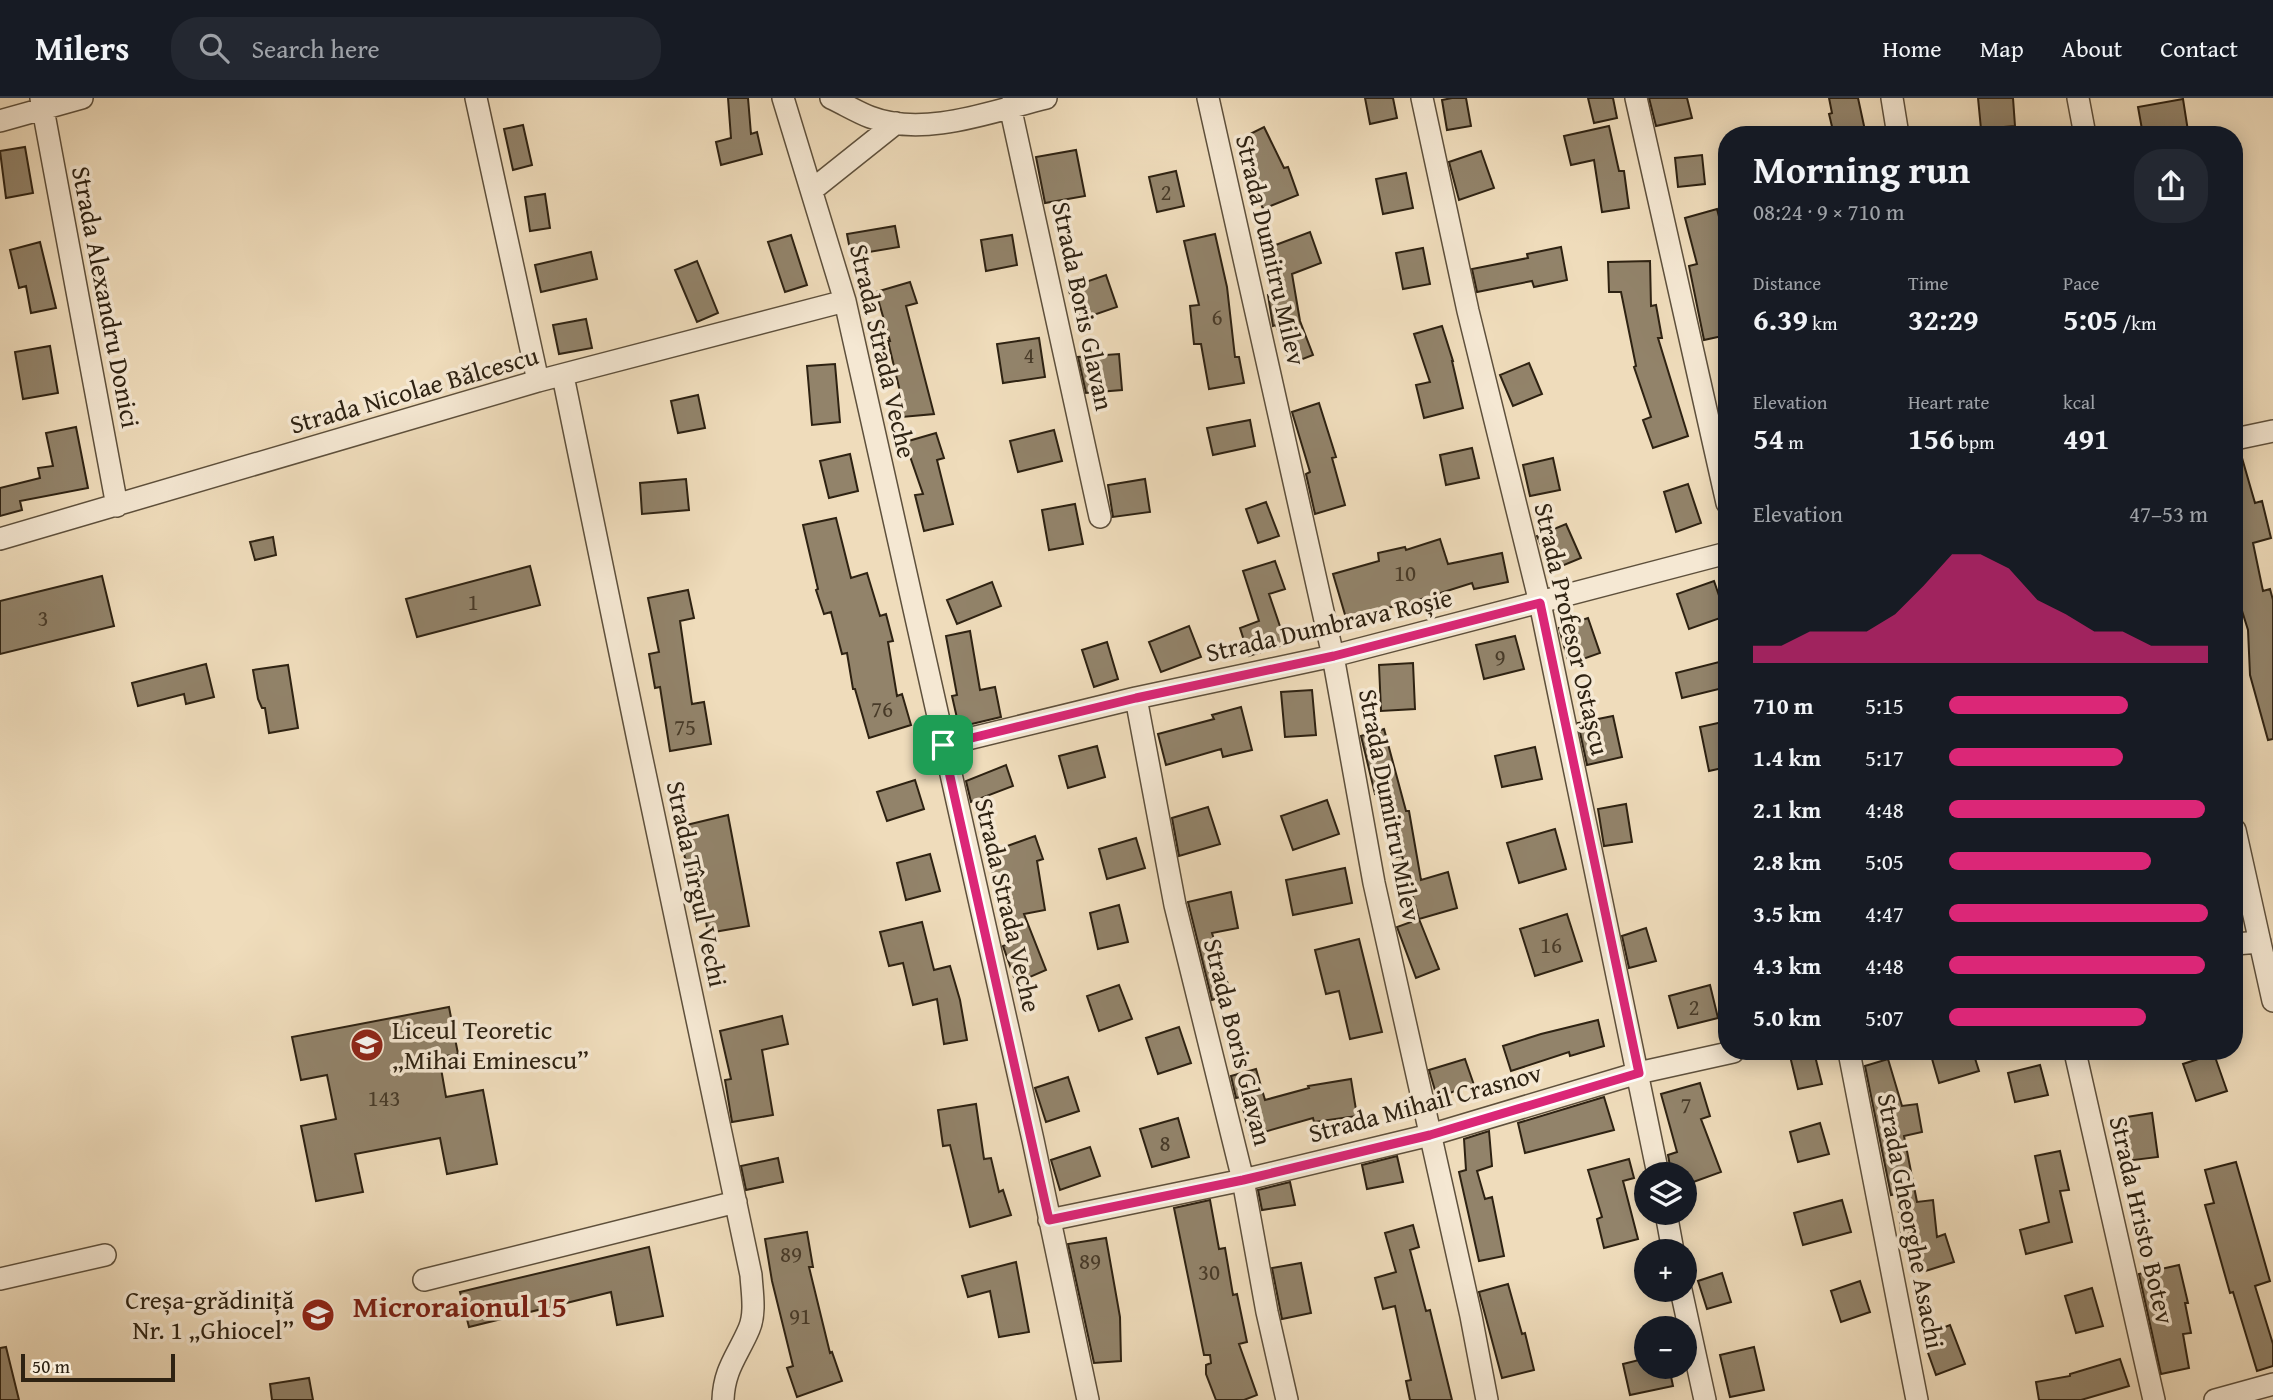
<!DOCTYPE html>
<html lang="en">
<head>
<meta charset="utf-8">
<style>
  body { margin:0; font-family:"Gentium Book Plus",serif; background:#242831; color:#f1f3f6; height:100vh; display:flex; flex-direction:column; font-size:26px; white-space:nowrap }
  * { box-sizing:border-box; margin:0 }
  p { font-size:23px; color:#9ea1a6 }
  .icon { flex:none; width:38px; height:38px; fill:none; stroke:currentColor; stroke-width:2; stroke-linecap:round; stroke-linejoin:round }
  .map { position:relative; flex:1; overflow:hidden }
  .sheet { position:absolute; left:1718px; top:28px; width:525px; height:934px; display:flex; flex-direction:column; background:#171b24; border-radius:28px; box-shadow:0 4px 18px #0003 }
  .sheet>* { flex:none }
  .tools { position:absolute; left:1634px; top:1064px; display:grid; gap:14px }
  .tools a { display:grid; place-items:center; width:63px; height:63px; border-radius:50%; background:#171b24; box-shadow:0 4px 18px #0003; font-size:35px }
  .scale { position:absolute; left:21px; bottom:18px; width:154px; box-sizing:border-box; padding-left:7px; border:4px solid #2e2212; border-top:0; font-size:19px; line-height:24px; white-space:nowrap; color:#2e2212; -webkit-text-stroke:5px #f5e8d3; paint-order:stroke }
  .pin { position:absolute; display:grid; place-items:center; width:60px; height:60px; color:#fff; margin:-30px; border-radius:14px; box-shadow:0 4px 10px #0006 }
  .round { display:grid; place-items:center; flex:none; width:74px; height:74px; border-radius:28px; background:#242831 }
  .head { display:flex; align-items:center; justify-content:space-between; height:119px; padding:0 35px }
  h1 { font-size:38px; font-weight:700; line-height:52px }
  .stats { display:grid; grid-template-columns:repeat(3,1fr); gap:10px; height:119px; padding:7px 35px }
  .stats div { display:grid; align-content:center }
  .stats b { font-size:30px; font-weight:700 }
  .stats small { font-size:19px; font-weight:400 }
  .stats p { font-size:19px }
  .chart { height:196px; padding:14px 35px }
  .chart p { display:flex; justify-content:space-between }
  .chart svg { width:100%; height:126px; margin-top:7px; fill:#db2777; opacity:.7 }
  ul { padding:0 35px; list-style:none; font-size:23px }
  li { display:grid; grid-template-columns:112px 84px 1fr; align-items:center; height:52px }
  li i { height:18px; border-radius:9px; background:#db2777 }
  header { display:flex; align-items:center; gap:42px; box-sizing:border-box; height:98px; padding:0 35px; background:#171b24; border-bottom:2px solid #363941 }
  header strong { font-size:33px }
  nav { display:flex; gap:38px; margin-inline-start:auto; font-size:24px }
  .search { width:490px; height:63px; background:#242831; display:flex; align-items:center; gap:18px; box-sizing:border-box; padding:0 24px; border-radius:28px; color:#9ea1a6; font-size:26px }
  .map>svg:first-child { display:block }
  .building { fill:#92836a; stroke:#2e2212; stroke-width:2 }
  .lines { fill:none; stroke-linecap:round; stroke-linejoin:round }
  .minor-casing { stroke:#5e503c; stroke-width:24 }
  .minor { stroke:#f5e8d3; stroke-width:21 }
  .route-casing { stroke:#fff; stroke-width:14 }
  .route { stroke:#db2777; stroke-width:9 }
  .labels { text-anchor:middle; stroke-width:7; stroke-linejoin:round; paint-order:stroke }
  .number-label { font-size:23px; fill:#473a28 }
  .street-label { font-size:26px; fill:#2e2212; stroke:#f5e8d3 }
  .poi-label { font-size:26px; fill:#2e2212; stroke:#f5e8d3; text-anchor:start }
  .quarter-label { font-size:30px; font-weight:bold; fill:#7a1f14; stroke:#f5e8d3 }
</style>
</head>
<body>
<header>
<strong>Milers</strong>
<div class="search"><svg class="icon" aria-label="search" viewBox="0 0 24 24"><circle cx="10" cy="10" r="6"/><path d="M15 15l6 6"/></svg>Search here</div>
<nav><a>Home</a><a>Map</a><a>About</a><a>Contact</a></nav>
</header>
<div class="map">
<svg width="2273" height="1302" viewBox="0 0 2273 1302">
  <rect width="100%" height="100%" fill="#efdcbb"/>
  <filter id="stains"><feTurbulence type="fractalNoise" baseFrequency=".00286" numOctaves="4"/><feColorMatrix values="0 0 0 0 .2 0 0 0 0 .09 0 0 0 0 .02 0 0 0 .5 -.17"/></filter>
  <radialGradient id="worn" r=".72"><stop offset=".6" stop-color="#630" stop-opacity="0"/><stop offset="1" stop-color="#630" stop-opacity=".3"/></radialGradient>
  <path class="building" d="M728,0H748L751,36L757,34L762,56L721,67L716,44L731,40Z
    M1365,0H1393L1397,20L1370,26Z
    M1452,0H1466L1471,28L1447,32L1442,2Z
    M1588,0H1613L1617,20L1594,25Z
    M1649,0H1687L1692,20L1656,28Z
    M1829,0H1858L1866,37H1834L1829,16L1832,15Z
    M1978,0H2013L2015,28L1981,31Z
    M2183,1L2188,33L2168,37H2143L2138,9Z
    M523,27L532,67L513,72L504,31Z
    M1609,28L1619,73H1624L1629,110L1602,114L1594,62L1571,67L1564,38Z
    M1264,29L1284,70L1288,69L1298,97L1263,111L1252,83L1256,81L1236,43Z
    M25,49L33,95L6,100L0,53Z
    M1076,52L1085,98L1045,105L1036,59Z
    M1481,53L1494,90L1459,102L1449,64Z
    M1702,57L1705,86L1678,89L1675,60Z
    M1176,73L1184,108L1157,114L1149,79Z
    M1406,75L1413,110L1383,116L1376,81Z
    M545,96L550,130L530,133L525,99Z
    M1717,111L1727,149V237L1704,242L1689,168L1697,166L1685,120Z
    M895,128L899,149L851,157L847,136Z
    M1310,134L1321,165L1292,176L1300,223L1313,257L1290,266L1276,227L1273,228L1268,197L1281,195L1265,151Z
    M1215,136L1227,189L1235,259H1239L1244,285L1209,291L1201,246H1194L1190,208L1199,207L1184,143Z
    M791,137L807,187L785,194L768,144Z
    M1012,137L1017,167L986,173L981,142Z
    M40,144L56,210L31,215L26,188L19,190L10,152Z
    M1561,149L1567,182L1534,189L1532,183L1477,194L1472,171L1528,160L1527,156Z
    M1423,150L1430,186L1403,191L1396,155Z
    M591,154L597,181L541,194L535,167Z
    M697,163L718,215L697,224L675,172Z
    M1650,163L1651,208L1656,207L1662,240H1658L1688,338L1653,350L1643,322L1651,319L1634,269L1636,268L1621,194H1609L1608,164Z
    M1106,177L1117,209L1079,222L1068,190Z
    M910,184L917,205L906,208L934,316L902,319L898,302H902L888,243H890L876,194Z
    M586,221L592,250L559,256L553,227Z
    M1442,228L1453,263H1452L1463,310L1424,320L1416,287L1430,284L1414,236Z
    M1039,240L1045,279L1003,285L997,246Z
    M50,248L58,295L23,301L15,254Z
    M1119,256L1122,292L1086,295L1078,259Z
    M1529,265L1542,296L1513,308L1500,277Z
    M835,266L840,324L812,327L807,268Z
    M698,297L705,330L678,335L671,303Z
    M1319,305L1336,359L1332,360L1345,407L1315,416L1306,376L1310,374L1292,314Z
    M1250,322L1255,348L1213,357L1207,330Z
    M76,329L88,390L20,403L22,412L0,418V390L40,380L38,370L53,368L46,335Z
    M1054,332L1062,363L1018,374L1010,343Z
    M936,335L944,360L937,362L953,426L924,433L915,397L923,396L905,344Z
    M1472,350L1479,380L1446,387L1440,357Z
    M2240,353L2255,405L2262,403L2271,440L2253,445L2263,493L2270,491L2273,502V641L2268,642L2250,577L2248,532L2238,500L2235,477V354Z
    M850,356L858,393L829,400L820,363Z
    M1553,360L1560,392L1530,398L1523,367Z
    M686,381L689,412L642,416L640,385Z
    M1145,381L1150,414L1113,419L1108,387Z
    M1688,386L1701,425L1676,434L1664,394Z
    M1266,404L1279,438L1258,445L1246,411Z
    M1075,406L1083,446L1049,452L1042,412Z
    M836,420L851,480L867,475L880,518L886,516L893,543L888,544L897,598L902,596L911,627L869,640L855,591H853L847,555L842,556L831,514L824,516L816,492L818,491L803,427Z
    M1566,426L1581,460L1552,472L1537,438Z
    M273,439L276,457L255,462L250,444Z
    M1440,441L1448,466L1502,455L1508,484L1474,491L1472,485L1412,504L1346,520L1333,476L1379,463L1378,455L1405,449L1406,452Z
    M1275,463L1285,491L1269,496L1286,546L1249,558L1240,530L1259,523L1243,473Z
    M530,468L540,507L417,539L406,501Z
    M102,478L114,528L0,556V503Z
    M1714,483L1726,518L1689,531L1677,496Z
    M992,484L1001,508L957,526L947,502Z
    M688,492L694,520L680,523L692,606L704,604L711,646L670,653L660,589L655,590L649,556L659,554L648,500Z
    M1588,520L1600,555L1569,566L1559,530Z
    M1189,528L1201,559L1161,574L1149,544Z
    M970,533L980,592L995,589L1001,619L959,629L952,598L957,597L946,538Z
    M1515,538L1524,571L1484,581L1476,547Z
    M1107,544L1118,581L1094,589L1082,552Z
    M1727,562V589L1682,600L1676,575Z
    M1413,565L1415,611L1381,613L1379,567Z
    M206,566L214,599L186,606L184,596L138,608L132,585Z
    M288,567L298,630L269,635L265,610H262L258,601L253,572Z
    M1312,592L1316,637L1285,639L1281,594Z
    M1241,609L1252,652L1223,659L1221,651L1166,667L1158,636L1214,621L1212,617Z
    M1613,618L1622,659L1587,667L1578,625Z
    M1727,623V669L1709,673L1700,629Z
    M1384,631L1406,713H1409L1421,782L1448,774L1457,810L1419,821L1402,758L1392,760L1380,694L1375,696L1361,638Z
    M1097,648L1105,679L1068,690L1059,658Z
    M1535,649L1542,681L1502,689L1495,658Z
    M1006,667L1013,688L971,704L966,683Z
    M915,682L924,711L887,723L877,694Z
    M1327,702L1339,736L1293,752L1281,718Z
    M1626,706L1632,744L1604,748L1598,711Z
    M1208,709L1220,746L1179,758L1172,720Z
    M728,717L749,828L708,835L697,771L688,773L678,729Z
    M1555,731L1566,771L1519,785L1507,745Z
    M1035,738L1043,761L1037,763L1045,812L1024,816L1046,872L1016,885L1003,848L1013,844L1001,776L994,779L985,756Z
    M1136,740L1145,770L1107,781L1099,751Z
    M930,756L940,793L906,802L897,765Z
    M1345,770L1352,805L1293,817L1286,782Z
    M1231,794L1238,830L1212,835L1231,896L1212,902L1188,804Z
    M1119,807L1128,844L1098,851L1090,815Z
    M1567,816L1582,863L1535,878L1520,831Z
    M1419,821L1439,871L1416,880L1397,829Z
    M922,824L934,872L950,868L960,902L967,942L944,946L937,901L913,907L903,865L889,868L880,834Z
    M1646,830L1656,863L1629,870L1622,838Z
    M1359,841L1382,934L1350,941L1339,893L1326,896L1315,852Z
    M1119,887L1132,921L1099,933L1087,898Z
    M1710,887L1718,920L1678,930L1669,898Z
    M449,909L458,956L439,959L446,999L483,992L497,1066L447,1076L440,1040L355,1056L363,1094L316,1103L301,1028L336,1021L327,977L301,982L292,939Z
    M782,918L788,946L762,952L773,1017L732,1024L725,982L731,981L720,933Z
    M1598,922L1604,948L1570,958L1569,954L1511,973L1503,948L1541,936Z
    M1179,929L1191,965L1158,976L1146,940Z
    M1789,954H1814L1822,986L1798,991Z
    M1930,954H1973L1979,973L1939,985Z
    M2214,956L2227,993L2196,1003L2183,966Z
    M1465,961L1474,987L1437,999L1429,972Z
    M1888,961L1902,1008L1917,1006L1922,1034L1904,1038L1917,1104L1933,1102L1937,1139L1945,1136L1954,1164L1916,1176L1903,1134H1901L1897,1096L1891,1097L1865,968Z
    M2040,967L2048,997L2015,1004L2008,975Z
    M1256,971L1265,1002L1309,990L1308,988L1351,981L1357,1018L1314,1024L1313,1020L1250,1038L1240,999L1236,1000L1231,978Z
    M1068,979L1079,1013L1046,1024L1035,990Z
    M1700,985L1710,1018L1701,1021L1721,1074L1685,1087V1076L1671,1074L1668,1057L1677,1054L1661,996Z
    M1604,999L1614,1032L1525,1055L1518,1025Z
    M976,1006L984,1061L991,1060L999,1094L1003,1092L1011,1117L970,1129L950,1047L943,1048L938,1012Z
    M2152,1015L2158,1059L2126,1063L2120,1020Z
    M1178,1020L1189,1059L1152,1069L1140,1031Z
    M1820,1025L1829,1056L1798,1064L1790,1034Z
    M1489,1033L1492,1068L1477,1073L1485,1101L1492,1099L1504,1158L1479,1163L1459,1074L1466,1072L1464,1041Z
    M1090,1049L1100,1078L1060,1092L1051,1062Z
    M2060,1053L2069,1092L2060,1093L2072,1144L2026,1156L2020,1132L2049,1124L2035,1058Z
    M1397,1058L1403,1084L1367,1091L1362,1067Z
    M778,1060L783,1084L746,1092L741,1068Z
    M1629,1061L1634,1080L1623,1083L1638,1141L1604,1150L1597,1121L1602,1119L1588,1072Z
    M2236,1064L2270,1183L2255,1188L2273,1246V1268L2257,1273L2233,1194L2230,1195L2205,1107L2214,1105L2205,1072Z
    M1290,1084L1295,1107L1262,1112L1258,1092Z
    M1210,1102L1219,1151L1225,1150L1233,1197L1237,1196L1247,1244L1239,1246L1257,1297L1244,1302H1216L1206,1276V1267L1211,1265L1210,1257H1204L1174,1110Z
    M1842,1102L1851,1134L1803,1147L1794,1115Z
    M1413,1127L1419,1149L1410,1152L1426,1213L1430,1212L1452,1302H1410L1406,1283L1411,1282L1395,1208L1383,1211L1375,1180L1396,1174L1385,1135Z
    M807,1134L813,1169H809L830,1255L832,1254L842,1283L797,1299L787,1270L793,1268L772,1183L765,1141Z
    M1106,1140L1120,1219L1121,1263L1094,1265L1068,1146Z
    M649,1149L663,1218L617,1227L611,1194L469,1229L460,1194Z
    M1016,1164L1029,1234L999,1239L990,1193L968,1199L962,1178Z
    M1301,1165L1311,1215L1282,1221L1272,1170Z
    M2179,1167L2188,1205H2185L2191,1235L2183,1236L2189,1270L2161,1276L2139,1176Z
    M1722,1175L1731,1204L1707,1211L1698,1183Z
    M1860,1183L1870,1214L1841,1224L1831,1193Z
    M1508,1186L1522,1236L1525,1235L1534,1272L1502,1280L1479,1194Z
    M2092,1190L2103,1228L2076,1235L2065,1198Z
    M1950,1227L1965,1266L1936,1277L1922,1238Z
    M6,1249L19,1302H0V1250Z
    M1754,1249L1764,1292L1730,1299L1720,1257Z
    M1647,1260V1269H1669L1673,1288L1630,1297L1623,1266Z
    M2120,1261L2129,1288L2081,1302H2039L2036,1284L2070,1278V1276Z
    M309,1280L313,1302H272L270,1286Z"/>
  <g class="lines">
    <defs>
      <path id="minor" d="M41,0L117,408
        M476,0L538,283
        M783,0L845,203L1033,1042L1088,1302
        M831,0C844,6 857,14 870,19C924,40 993,13 1046,0
        M1208,0L1333,558L1374,785L1471,1218L1487,1302
        M1422,0L1468,213L1540,505L1658,1076
        M1636,0L1727,405
        M1892,0L1898,37
        M2078,0L2085,37
        M1010,8L1100,419
        M0,23L82,0
        M812,92L896,25
        M563,278L639,647L751,1177C752,1194 756,1215 749,1231C738,1257 724,1271 723,1302
        M2235,341L2273,333
        M0,441L538,283L845,203
        M1136,600L1175,807L1243,1082L1267,1214L1287,1302
        M943,647L1136,600L1333,558L1727,455
        M2235,732L2273,903
        M2235,846L2260,844
        M1849,954L1917,1302
        M2075,954L2154,1302
        M1666,1115L1673,1153
        M1049,1122L1243,1082L1430,1037L1638,975L1733,954
        M0,1181L105,1157
        M424,1182L736,1104
        M1681,1192L1705,1302
        M2215,1302L2273,1286"/>
    </defs>
    <use href="#minor" class="minor-casing"/>
    <use href="#minor" class="minor"/>
  </g>
  <g class="lines">
    <defs>
      <path id="route" d="M1540,505L1639,975L1430,1037L1243,1082L1049,1122L943,647L1136,600L1334,558Z"/>
    </defs>
    <use href="#route" class="route-casing"/>
    <use href="#route" class="route"/>
  </g>
  <defs>
    <symbol id="school-disc" viewBox="-11 -11 22 22"><circle r="9.5" fill="#8f2418" stroke="#f5e8d3"/><path d="M0-5L7-2L0 1L-7-2ZM-4 1L0 2.5L4 1V4Q0 6-4 4Z" fill="#fff"/></symbol>
  </defs>
  <g fill-rule="evenodd">
    <use href="#school-disc" x="348" y="928" width="38" height="38"/>
    <use href="#school-disc" x="299" y="1198" width="38" height="38"/>
  </g>
  <g class="labels">
    <g class="number-label">
      <text x="1166" y="102">2</text>
      <text x="1217" y="227">6</text>
      <text x="1029" y="265">4</text>
      <text x="1405" y="483">10</text>
      <text x="473" y="512">1</text>
      <text x="43" y="528">3</text>
      <text x="1500" y="567">9</text>
      <text x="882" y="619">76</text>
      <text x="685" y="637">75</text>
      <text x="1551" y="855">16</text>
      <text x="1694" y="917">2</text>
      <text x="384" y="1008">143</text>
      <text x="1686" y="1015">7</text>
      <text x="1165" y="1053">8</text>
      <text x="791" y="1164">89</text>
      <text x="1090" y="1171">89</text>
      <text x="1209" y="1182">30</text>
      <text x="800" y="1226">91</text>
    </g>
    <g class="street-label">
      <text transform="translate(1271 152) rotate(77)" y="9">Strada Dumitru Milev</text>
      <text transform="translate(106 199) rotate(79)" y="9">Strada Alexandru Donici</text>
      <text transform="translate(1083 208) rotate(78)" y="9">Strada Boris Glavan</text>
      <text transform="translate(883 253) rotate(77)" y="9">Strada Strada Veche</text>
      <text transform="translate(414 292) rotate(-16)" y="9">Strada Nicolae Bălcescu</text>
      <text transform="translate(1329 527) rotate(-13)" y="9">Strada Dumbrava Roșie</text>
      <text transform="translate(1572 531) rotate(77)" y="9">Strada Profesor Ostașcu</text>
      <text transform="translate(1390 707) rotate(79)" y="9">Strada Dumitru Milev</text>
      <text transform="translate(697 786) rotate(78)" y="9">Strada Tîrgul Vechi</text>
      <text transform="translate(1008 807) rotate(77)" y="9">Strada Strada Veche</text>
      <text transform="translate(1238 944) rotate(76)" y="9">Strada Boris Glavan</text>
      <text transform="translate(1425 1005) rotate(-15)" y="9">Strada Mihail Crasnov</text>
      <text transform="translate(2142 1122) rotate(77)" y="9">Strada Hristo Botev</text>
      <text transform="translate(1911 1123) rotate(79)" y="9">Strada Gheorghe Asachi</text>
    </g>
    <g class="poi-label">
      <text x="392" y="941">Liceul Teoretic<tspan x="392" dy="30">„Mihai Eminescu”</tspan></text>
      <text x="294" y="1211" text-anchor="end">Creșa-grădiniță<tspan x="294" dy="30">Nr. 1 „Ghiocel”</tspan></text>
    </g>
    <g class="quarter-label">
      <text x="460" y="1219">Microraionul 15</text>
    </g>
  </g>
  <rect width="100%" height="100%" filter="url(#stains)"/>
  <rect width="100%" height="100%" fill="url(#worn)"/>
</svg>
<div class="tools">
<a><svg class="icon" aria-label="layers" viewBox="0 0 24 24"><path d="M12 4l9 5-9 5-9-5zM3 14l9 5 9-5"/></svg></a>
<a>+</a>
<a>−</a>
</div>
<div class="scale">50 m</div>
<div class="pin" style="left:943px;top:647px;background:#1e9e55"><svg class="icon" aria-label="arrive" viewBox="0 0 24 24"><path d="M6 21V4h12l-3 4 3 4H6"/></svg></div>
<section class="sheet">
<div class="head"><div><h1>Morning run</h1><p>08:24 · 9 × 710 m</p></div><a class="round"><svg class="icon" aria-label="share" viewBox="0 0 24 24"><path d="M12 15V3M7 8l5-5 5 5M5 13v7h14v-7"/></svg></a></div>
<div class="stats">
<div><p>Distance</p><b>6.39<small> km</small></b></div>
<div><p>Time</p><b>32:29</b></div>
<div><p>Pace</p><b>5:05<small> /km</small></b></div>
</div>
<div class="stats">
<div><p>Elevation</p><b>54<small> m</small></b></div>
<div><p>Heart rate</p><b>156<small> bpm</small></b></div>
<div><p>kcal</p><b>491</b></div>
</div>
<div class="chart"><p><span>Elevation</span>47–53 m</p>
<svg viewBox="0 0 160 44" preserveAspectRatio="none"><path d="M0 44V38L10 38L20 33L30 33L40 33L50 27L60 17L70 6L80 6L90 11L100 22L110 27L120 33L130 33L140 38L150 38L160 38V44z"/></svg>
</div>
<ul>
<li><b>710 m</b>5:15<i style="width:69%"></i></li>
<li><b>1.4 km</b>5:17<i style="width:67%"></i></li>
<li><b>2.1 km</b>4:48<i style="width:99%"></i></li>
<li><b>2.8 km</b>5:05<i style="width:78%"></i></li>
<li><b>3.5 km</b>4:47<i style="width:100%"></i></li>
<li><b>4.3 km</b>4:48<i style="width:99%"></i></li>
<li><b>5.0 km</b>5:07<i style="width:76%"></i></li>
</ul>
</section>
</div>
</body>
</html>
